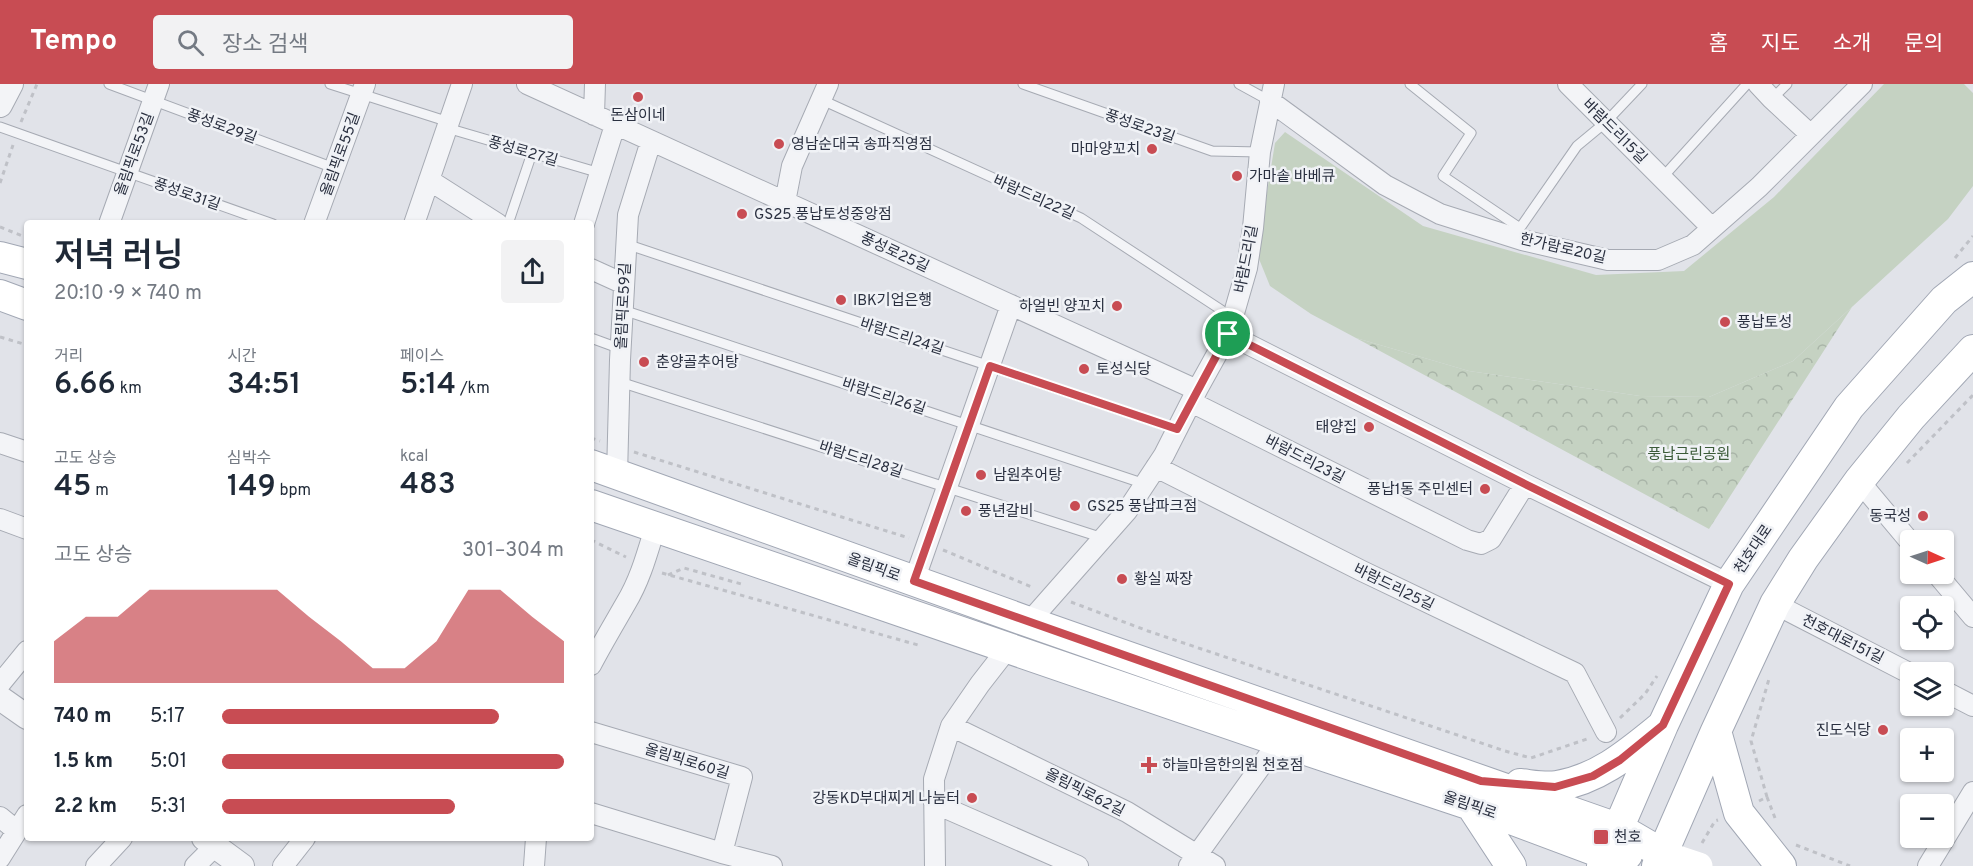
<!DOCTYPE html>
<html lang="ko">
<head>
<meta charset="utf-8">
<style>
  body { margin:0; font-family:Overpass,"Noto Sans KR",sans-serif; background:#f2f2f3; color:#1f2937; height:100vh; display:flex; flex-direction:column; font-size:22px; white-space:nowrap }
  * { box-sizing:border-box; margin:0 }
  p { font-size:20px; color:#747a83 }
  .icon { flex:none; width:33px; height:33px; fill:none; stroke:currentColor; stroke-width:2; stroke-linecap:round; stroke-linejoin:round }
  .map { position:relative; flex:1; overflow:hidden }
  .panel { position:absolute; left:24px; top:136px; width:570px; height:621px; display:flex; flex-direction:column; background:#fff; border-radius:6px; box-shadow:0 2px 4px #0004 }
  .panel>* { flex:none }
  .needle { width:39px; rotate:93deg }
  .controls { position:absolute; left:1900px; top:446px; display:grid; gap:12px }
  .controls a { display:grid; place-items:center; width:54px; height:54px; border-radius:6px; background:#fff; box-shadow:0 2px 4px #0004; font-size:30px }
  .pin { position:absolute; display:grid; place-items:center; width:51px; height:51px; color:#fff; margin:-26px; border:3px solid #fff; border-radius:50%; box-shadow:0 2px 6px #0007 }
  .round { display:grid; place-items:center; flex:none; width:63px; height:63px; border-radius:6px; background:#f2f2f3 }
  .summary { display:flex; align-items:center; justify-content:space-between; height:102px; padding:0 30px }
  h1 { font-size:33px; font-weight:600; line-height:45px }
  .metrics { display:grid; grid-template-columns:repeat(3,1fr); gap:9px; height:102px; padding:6px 30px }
  .metrics div { display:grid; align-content:center }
  .metrics b { font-size:30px; font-weight:600 }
  .metrics small { font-size:16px; font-weight:400 }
  .metrics p { font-size:16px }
  .chart { height:168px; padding:12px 30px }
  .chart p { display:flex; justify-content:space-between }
  .chart svg { width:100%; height:108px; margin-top:6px; fill:#c84c53; opacity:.7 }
  ul { padding:0 30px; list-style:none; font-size:20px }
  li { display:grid; grid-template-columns:96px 72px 1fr; align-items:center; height:45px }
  li i { height:15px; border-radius:8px; background:#c84c53 }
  header { display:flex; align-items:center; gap:36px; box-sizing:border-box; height:84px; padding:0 30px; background:#c84c53; color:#fff }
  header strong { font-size:28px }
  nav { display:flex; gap:33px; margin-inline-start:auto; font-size:21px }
  .search { width:420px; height:54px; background:#f2f2f3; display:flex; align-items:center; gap:15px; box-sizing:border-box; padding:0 21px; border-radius:6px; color:#747a83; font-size:22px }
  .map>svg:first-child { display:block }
  .green { fill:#c5d2c2 }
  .forest { fill:url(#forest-crowns) }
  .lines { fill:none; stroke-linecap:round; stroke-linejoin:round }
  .service-casing { stroke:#a6aab3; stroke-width:11 }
  .minor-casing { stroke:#a6aab3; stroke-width:22 }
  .tertiary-casing { stroke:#a6aab3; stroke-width:26 }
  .primary-casing { stroke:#a1a7b4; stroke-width:32 }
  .path { stroke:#bfc1c7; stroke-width:3; stroke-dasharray:4.5 4.5; stroke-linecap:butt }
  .service { stroke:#f3f4f7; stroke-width:9 }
  .minor { stroke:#f3f4f7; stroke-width:20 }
  .tertiary { stroke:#f3f4f7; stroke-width:24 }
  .secondary { stroke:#fff; stroke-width:27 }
  .primary { stroke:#fff; stroke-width:30 }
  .route-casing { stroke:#fff; stroke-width:12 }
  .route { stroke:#c84c53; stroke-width:8 }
  .poi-dot { fill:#c84c53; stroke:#f0f2f6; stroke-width:2 }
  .labels { text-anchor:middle; stroke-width:5; stroke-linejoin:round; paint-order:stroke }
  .poi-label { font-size:15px; fill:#2a3040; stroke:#f0f2f6; text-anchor:start }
  .street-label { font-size:15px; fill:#2a3040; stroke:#f0f2f6 }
  .park-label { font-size:15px; fill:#3b5b38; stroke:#f0f2f6 }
</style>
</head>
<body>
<header>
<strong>Tempo</strong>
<div class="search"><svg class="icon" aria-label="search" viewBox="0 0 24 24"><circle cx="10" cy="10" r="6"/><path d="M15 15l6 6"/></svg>장소 검색</div>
<nav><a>홈</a><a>지도</a><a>소개</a><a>문의</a></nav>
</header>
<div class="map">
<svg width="1973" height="782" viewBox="0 0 1973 782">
  <defs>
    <pattern id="forest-crowns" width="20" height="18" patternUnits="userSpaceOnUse" patternTransform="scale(1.5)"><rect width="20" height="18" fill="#c5d2c2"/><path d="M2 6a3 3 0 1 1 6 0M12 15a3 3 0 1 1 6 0" fill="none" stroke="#a9b5a8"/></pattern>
  </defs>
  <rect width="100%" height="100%" fill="#e1e3e9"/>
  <path class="green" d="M1884,0H1964L1973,9V102L1948,135L1793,277L1709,313L1640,312L1469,287L1356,254L1311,230L1270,202L1257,170L1275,59L1285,48L1423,142L1596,191L1684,187L1774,113Z"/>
  <path class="forest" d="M1852,223L1709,445L1356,254L1469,287L1640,312L1709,313L1793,277Z"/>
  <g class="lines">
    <defs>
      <path id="service" d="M109,0L334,84
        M330,0L449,38
        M1023,0L1212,67L1260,68
        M1239,0L1270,17
        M1410,0L1471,49L1443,92L1520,144L1577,62L1606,38L1642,0
        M1772,15L1787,0
        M822,16L1081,134L1232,233
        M0,43L273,140
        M447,44L600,89
        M1662,94L1747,0
        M508,140L532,69
        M626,160L1177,345
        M623,226L1145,400
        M591,254L621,265
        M620,298L1103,454"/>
      <path id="minor" d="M527,0L1197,306
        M1568,0L1712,144
        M1758,0L1772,15L1811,51
        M1270,17L1385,101L1440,130L1522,156L1608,176H1658L1693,161L1759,103L1862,0
        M594,31L595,0
        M429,96L498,140
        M785,118L792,82L828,0
        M109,140L159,0
        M314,140L365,0
        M414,140L462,0
        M584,140L615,41
        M591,185L624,200
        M1228,250L1525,400L1729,500
        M1191,318L1467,456L1481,460L1491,455L1525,400
        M0,359L27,368
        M1156,383L1362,487L1575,589L1606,648
        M617,391L620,276L628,131L651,57
        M1859,397L1911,459
        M0,435L27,445
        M1936,489L1973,533
        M914,497L1011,221
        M1775,520L1911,590
        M1029,538L1127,427L1164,371L1197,306L1228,250L1247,184L1253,144L1260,68L1274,0
        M591,581C602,560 614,540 626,519C640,496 647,470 655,444
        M0,600L27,567
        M1944,607L1973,622
        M951,642L1127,728L1215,782
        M591,648L742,693L722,769
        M934,719L1078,782
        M591,729L722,769L772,782
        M0,733L17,747
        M0,774L27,731
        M96,782L122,754
        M195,782L215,762
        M283,782L305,754
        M534,782L536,754
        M935,782L934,695L951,642L980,600L1008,564
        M1189,782L1279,657
        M1928,782L1973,708"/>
      <path id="tertiary" d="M0,21L11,0
        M0,614L27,633
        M204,754L242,782"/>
      <path id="primary" d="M0,173L27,180
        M0,211L27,221
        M591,381L1029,538L1620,745L1663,770
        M591,421L1279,657L1471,721L1511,782
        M1716,647L1739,729L1781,782
        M1520,700C1531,701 1545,704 1557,702C1599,695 1629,669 1661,643
        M1484,725L1607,771H1627
        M1602,782L1663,641L1729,500L1849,323L1944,216L1973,193
        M1657,782L1716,647L1775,520L1803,475L1859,397L1911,333L1973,266"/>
    </defs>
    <use href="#service" class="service-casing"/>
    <use href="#minor" class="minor-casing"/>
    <use href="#tertiary" class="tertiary-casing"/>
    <use href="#primary" class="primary-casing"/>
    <path class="path" d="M21,38L37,0
      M0,99L13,61
      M0,143L25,153
      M1955,174L1973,152
      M0,253L27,261
      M591,354L600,357
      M634,368L909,454
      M1907,379L1973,311
      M591,456L626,473
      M943,466L1034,504
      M662,489L918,561
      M668,491L684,484L745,501
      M1071,518L1148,547L1505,667L1531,674L1587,655
      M1620,634L1645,610L1657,592
      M1767,713L1775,734
      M1759,717L1767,713L1751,657L1769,595
      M1702,759L1715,737L1718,736
      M1796,761L1850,782"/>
    <use href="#service" class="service"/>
    <use href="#minor" class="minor"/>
    <use href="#tertiary" class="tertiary"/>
    <path class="secondary" d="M1663,770L1699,782"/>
    <use href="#primary" class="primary"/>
  </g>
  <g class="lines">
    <defs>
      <path id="route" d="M1228,250L1525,400L1729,500L1663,641L1620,676L1593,692L1555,703L1481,697L914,497L990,282L1177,345Z"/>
    </defs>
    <use href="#route" class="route-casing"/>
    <use href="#route" class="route"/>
  </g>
  <g class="poi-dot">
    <circle cx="638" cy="13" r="6"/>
    <circle cx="779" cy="60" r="6"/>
    <circle cx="1152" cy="65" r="6"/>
    <circle cx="1237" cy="92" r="6"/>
    <circle cx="742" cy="130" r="6"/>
    <circle cx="841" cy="216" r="6"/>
    <circle cx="1117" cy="222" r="6"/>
    <circle cx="1725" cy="238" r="6"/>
    <circle cx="644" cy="278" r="6"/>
    <circle cx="1084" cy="285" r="6"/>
    <circle cx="1369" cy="343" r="6"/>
    <circle cx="981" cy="391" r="6"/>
    <circle cx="1485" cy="405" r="6"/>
    <circle cx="1075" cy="422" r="6"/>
    <circle cx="966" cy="427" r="6"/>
    <circle cx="1923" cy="432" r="6"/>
    <circle cx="1122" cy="495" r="6"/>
    <circle cx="1883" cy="646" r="6"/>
    <path d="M1146 672h6v6h6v6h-6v6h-6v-6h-6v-6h6z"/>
    <circle cx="972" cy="714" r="6"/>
    <rect x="1593" y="745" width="16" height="16" rx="3"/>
  </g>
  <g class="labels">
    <g class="poi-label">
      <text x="638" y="36" text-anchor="middle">돈삼이네</text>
      <text x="791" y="65">영남순대국 송파직영점</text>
      <text x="1140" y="70" text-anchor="end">마마양꼬치</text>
      <text x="1249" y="97">가마솥 바베큐</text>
      <text x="754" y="135">GS25 풍납토성중앙점</text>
      <text x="853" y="221">IBK기업은행</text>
      <text x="1105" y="227" text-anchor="end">하얼빈 양꼬치</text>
      <text x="1737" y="243">풍납토성</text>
      <text x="656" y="283">춘양골추어탕</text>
      <text x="1096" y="290">토성식당</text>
      <text x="1357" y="348" text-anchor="end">태양집</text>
      <text x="993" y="396">남원추어탕</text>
      <text x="1473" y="410" text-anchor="end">풍납1동 주민센터</text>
      <text x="1087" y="427">GS25 풍납파크점</text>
      <text x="978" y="432">풍년갈비</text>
      <text x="1911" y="437" text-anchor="end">동국성</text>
      <text x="1134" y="500">황실 짜장</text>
      <text x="1871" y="651" text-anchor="end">진도식당</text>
      <text x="1162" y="686">하늘마음한의원 천호점</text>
      <text x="960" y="719" text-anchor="end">강동KD부대찌게 나눔터</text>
      <text x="1614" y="758">천호</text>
    </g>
    <g class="street-label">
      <text transform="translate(222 42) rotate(20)" y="5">풍성로29길</text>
      <text transform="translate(1140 42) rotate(19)" y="5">풍성로23길</text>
      <text transform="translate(1615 47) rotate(45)" y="5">바람드리15길</text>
      <text transform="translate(523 67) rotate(16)" y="5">풍성로27길</text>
      <text transform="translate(134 70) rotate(-70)" y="5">올림픽로53길</text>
      <text transform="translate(340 70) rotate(-70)" y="5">올림픽로55길</text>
      <text transform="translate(187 110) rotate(19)" y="5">풍성로31길</text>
      <text transform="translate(1034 113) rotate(24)" y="5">바람드리22길</text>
      <text transform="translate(1563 164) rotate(13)" y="5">한가람로20길</text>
      <text transform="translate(895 168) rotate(25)" y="5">풍성로25길</text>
      <text transform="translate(1246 175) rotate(-79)" y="5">바람드리길</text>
      <text transform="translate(623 222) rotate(-87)" y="5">올림픽로59길</text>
      <text transform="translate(902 252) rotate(18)" y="5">바람드리24길</text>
      <text transform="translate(884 312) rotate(18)" y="5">바람드리26길</text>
      <text transform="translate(861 375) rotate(18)" y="5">바람드리28길</text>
      <text transform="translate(1305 375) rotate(27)" y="5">바람드리23길</text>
      <text transform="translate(1753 465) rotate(-56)" y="5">천호대로</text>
      <text transform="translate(874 483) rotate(20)" y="5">올림픽로</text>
      <text transform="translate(1394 503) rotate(26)" y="5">바람드리25길</text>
      <text transform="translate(1843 555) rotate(27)" y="5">천호대로151길</text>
      <text transform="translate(687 677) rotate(17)" y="5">올림픽로60길</text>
      <text transform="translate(1085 708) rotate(27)" y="5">올림픽로62길</text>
      <text transform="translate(1470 721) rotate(19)" y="5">올림픽로</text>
    </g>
    <g class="park-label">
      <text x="1689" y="375">풍납근린공원</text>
    </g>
  </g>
</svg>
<div class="controls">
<a><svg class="needle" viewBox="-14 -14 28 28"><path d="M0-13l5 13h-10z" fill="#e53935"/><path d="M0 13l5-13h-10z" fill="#747a83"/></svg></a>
<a><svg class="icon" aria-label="locate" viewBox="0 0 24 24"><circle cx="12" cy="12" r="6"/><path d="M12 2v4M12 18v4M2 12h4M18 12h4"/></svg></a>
<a><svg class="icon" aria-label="layers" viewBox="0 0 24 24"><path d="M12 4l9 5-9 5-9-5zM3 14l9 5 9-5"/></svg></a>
<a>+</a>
<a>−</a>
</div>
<div class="pin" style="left:1228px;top:250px;background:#1e9e55"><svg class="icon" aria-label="arrive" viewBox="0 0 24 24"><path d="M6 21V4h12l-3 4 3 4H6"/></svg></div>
<section class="panel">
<div class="summary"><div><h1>저녁 러닝</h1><p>20:10 · 9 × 740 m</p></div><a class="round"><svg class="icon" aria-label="share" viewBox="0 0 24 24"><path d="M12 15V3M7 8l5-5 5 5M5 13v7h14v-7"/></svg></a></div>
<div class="metrics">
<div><p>거리</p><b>6.66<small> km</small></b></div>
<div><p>시간</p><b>34:51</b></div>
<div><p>페이스</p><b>5:14<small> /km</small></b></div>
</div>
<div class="metrics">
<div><p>고도 상승</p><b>45<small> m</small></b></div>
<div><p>심박수</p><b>149<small> bpm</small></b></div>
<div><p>kcal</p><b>483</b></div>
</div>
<div class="chart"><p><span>고도 상승</span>301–304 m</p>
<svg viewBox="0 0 160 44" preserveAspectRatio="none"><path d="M0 44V27L10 17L20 17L30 6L40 6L50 6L60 6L70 6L80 17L90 27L100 38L110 38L120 27L130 6L140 6L150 17L160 27V44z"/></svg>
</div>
<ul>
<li><b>740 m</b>5:17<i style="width:81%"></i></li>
<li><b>1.5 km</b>5:01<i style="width:100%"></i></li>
<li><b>2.2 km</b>5:31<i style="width:68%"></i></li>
</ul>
</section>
</div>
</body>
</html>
